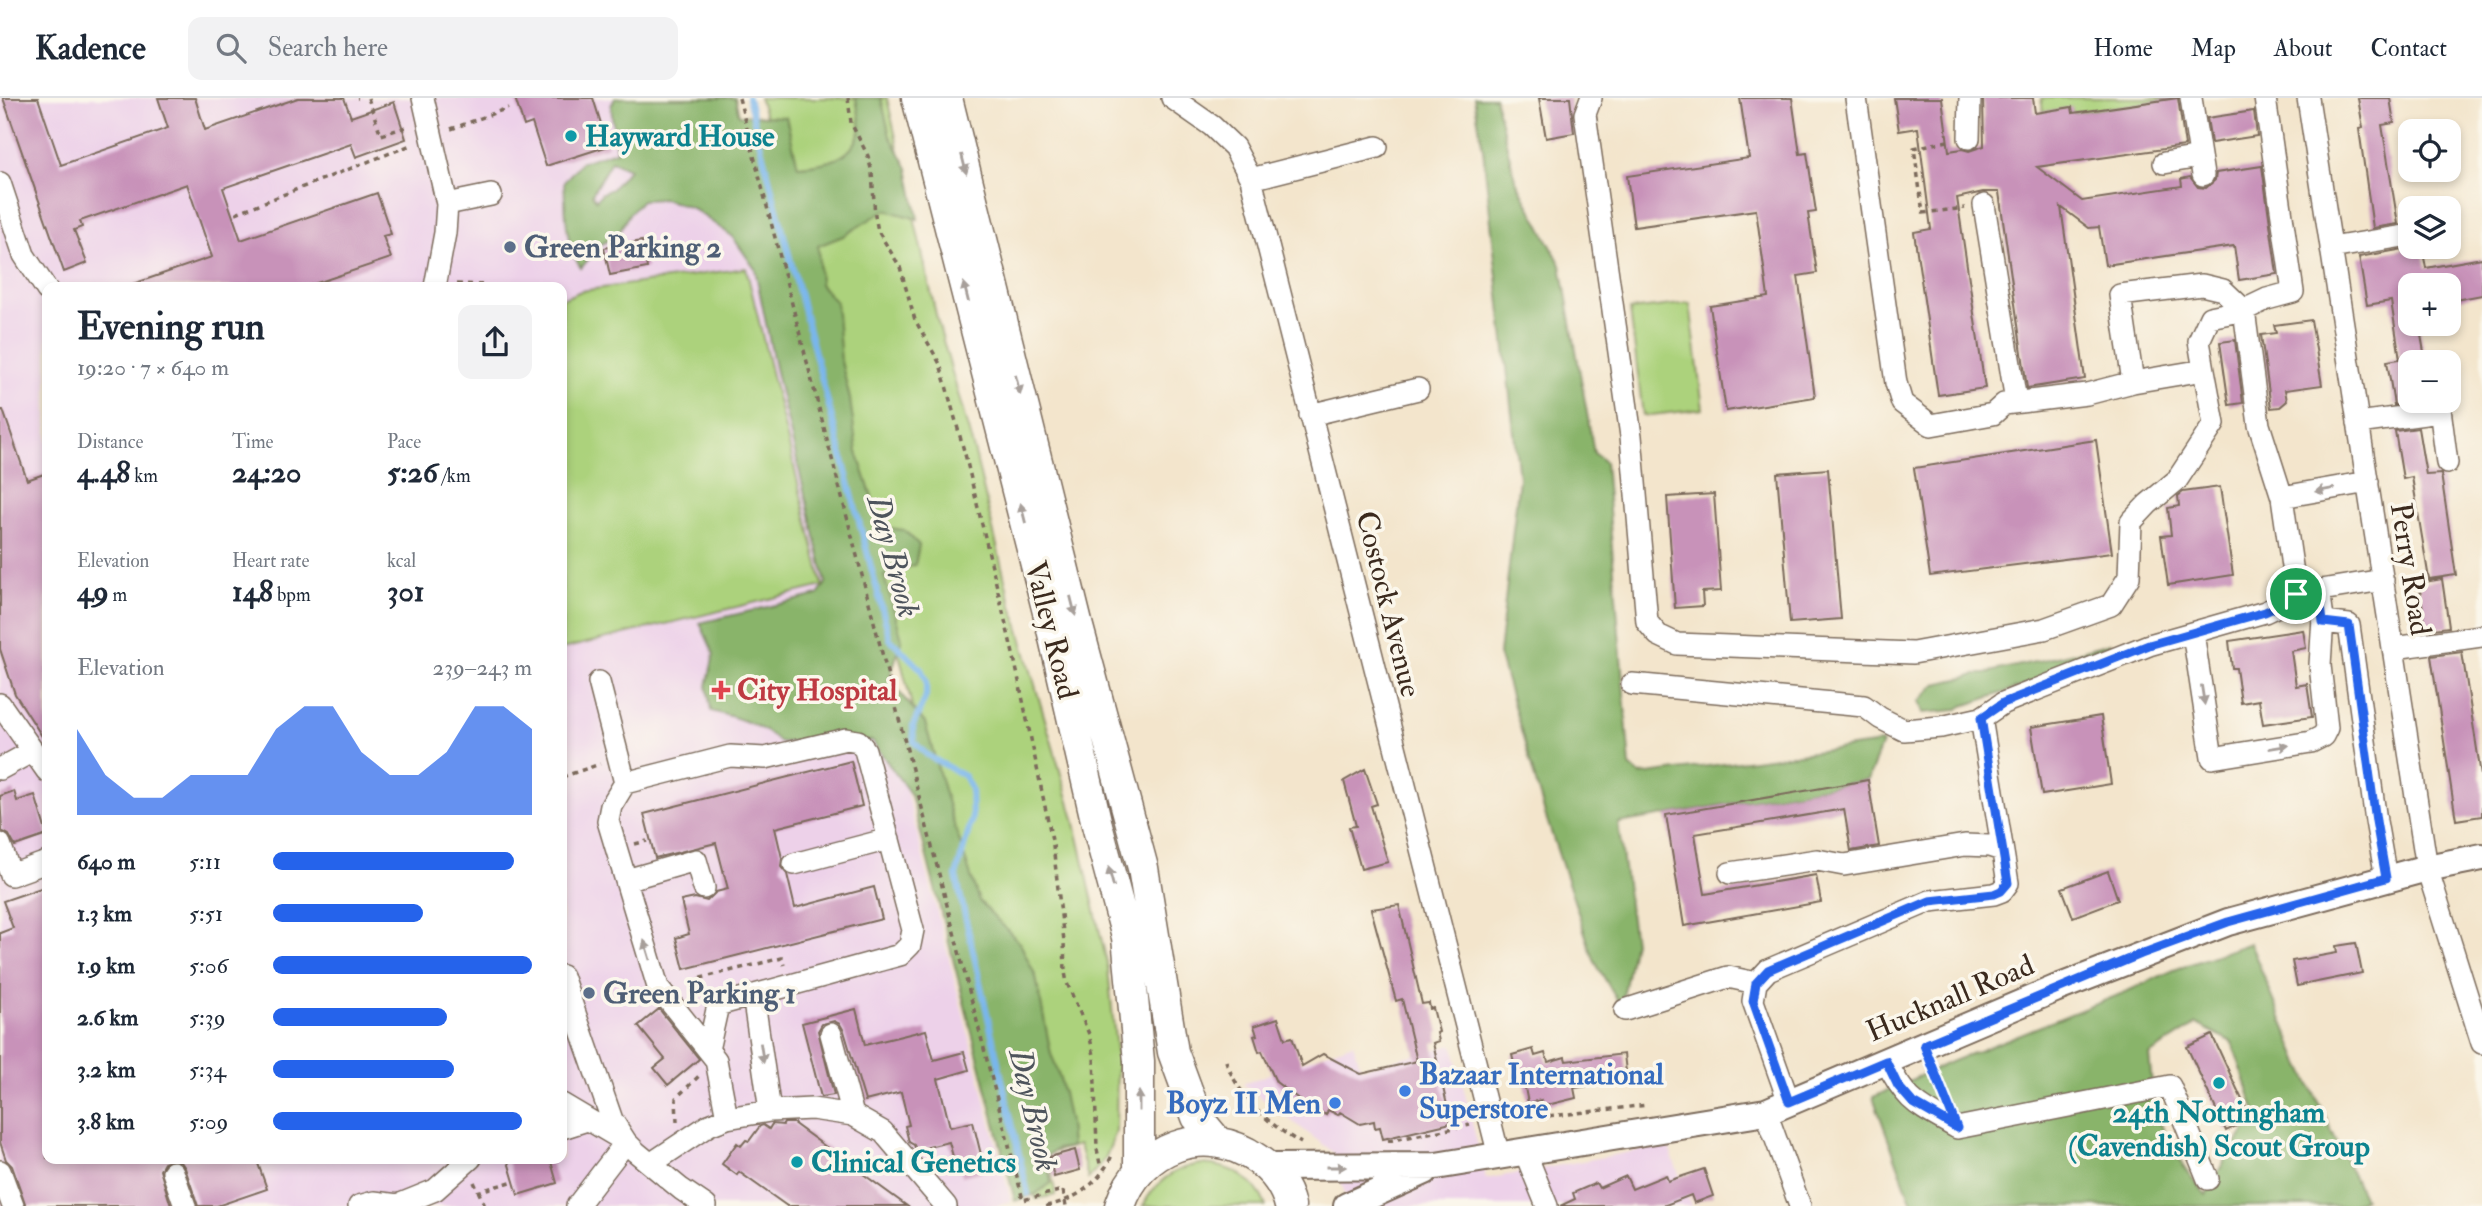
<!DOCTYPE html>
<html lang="en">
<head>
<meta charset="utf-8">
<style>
  body { margin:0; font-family:"IM FELL Double Pica",serif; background:#f2f2f3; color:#1f2937; height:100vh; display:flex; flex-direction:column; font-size:26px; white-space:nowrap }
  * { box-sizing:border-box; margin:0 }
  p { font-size:23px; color:#747a83 }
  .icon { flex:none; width:38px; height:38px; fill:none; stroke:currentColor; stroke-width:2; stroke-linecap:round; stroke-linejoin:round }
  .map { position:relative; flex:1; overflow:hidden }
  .details { position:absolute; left:42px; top:184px; width:525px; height:882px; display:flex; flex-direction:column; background:#fff; border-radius:14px; box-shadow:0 4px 10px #0003 }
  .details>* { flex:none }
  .controls { position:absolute; left:2398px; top:21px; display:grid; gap:14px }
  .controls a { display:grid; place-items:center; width:63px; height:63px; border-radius:14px; background:#fff; box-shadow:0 4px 10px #0003; font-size:35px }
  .pin { position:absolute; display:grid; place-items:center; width:60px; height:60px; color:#fff; margin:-30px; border:4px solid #fff; border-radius:50%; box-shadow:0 2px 7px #0007 }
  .round { display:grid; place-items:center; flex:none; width:74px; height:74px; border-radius:14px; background:#f2f2f3 }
  .headline { display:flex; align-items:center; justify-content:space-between; height:119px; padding:0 35px }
  h1 { font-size:38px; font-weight:800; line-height:52px }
  .metrics { display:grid; grid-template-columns:repeat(3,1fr); gap:10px; height:119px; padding:7px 35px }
  .metrics div { display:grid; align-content:center }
  .metrics b { font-size:30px; font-weight:800 }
  .metrics small { font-size:19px; font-weight:400 }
  .metrics p { font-size:19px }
  .chart { height:196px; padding:14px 35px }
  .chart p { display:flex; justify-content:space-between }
  .chart svg { width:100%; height:126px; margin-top:7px; fill:#2563eb; opacity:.7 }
  ul { padding:0 35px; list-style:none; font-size:23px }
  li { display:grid; grid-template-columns:112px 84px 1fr; align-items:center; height:52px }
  li i { height:18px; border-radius:9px; background:#2563eb }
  header { display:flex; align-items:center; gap:42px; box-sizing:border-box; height:98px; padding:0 35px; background:#fff; border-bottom:2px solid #e0e1e3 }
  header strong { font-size:33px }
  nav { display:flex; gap:38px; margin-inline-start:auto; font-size:24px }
  .search { width:490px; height:63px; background:#f2f2f3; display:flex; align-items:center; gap:18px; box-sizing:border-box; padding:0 24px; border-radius:14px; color:#747a83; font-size:26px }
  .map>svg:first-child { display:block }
  .built { fill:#edd1e9; fill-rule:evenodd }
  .green { fill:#acd27b; stroke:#747e4c; stroke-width:2 }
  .forest { fill:#89b46b; stroke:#626f44; stroke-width:2; fill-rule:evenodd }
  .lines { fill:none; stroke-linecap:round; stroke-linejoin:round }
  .stream { stroke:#79b6ec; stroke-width:6 }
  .building { fill:#c892b9 }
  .minor-casing { stroke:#7b6b5b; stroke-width:24 }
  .major-casing { stroke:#7b6b5b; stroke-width:30 }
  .highway-casing { stroke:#7b6b5b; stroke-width:33 }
  .path { stroke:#7b6b5b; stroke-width:3.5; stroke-dasharray:5 5; stroke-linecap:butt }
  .minor { stroke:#fff; stroke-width:21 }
  .major { stroke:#fff; stroke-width:26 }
  .highway { stroke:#fff; stroke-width:30 }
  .oneway { fill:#a79f9a }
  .route-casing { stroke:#fff; stroke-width:14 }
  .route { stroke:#2563eb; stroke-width:9 }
  .culture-dot { fill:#0f9aa8; stroke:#fbf7ec; stroke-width:2.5 }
  .service-dot { fill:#5c6f8a; stroke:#fbf7ec; stroke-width:2.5 }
  .health-dot { fill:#e0444e; stroke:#fbf7ec; stroke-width:2.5 }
  .shop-dot { fill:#3f7fe0; stroke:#fbf7ec; stroke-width:2.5 }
  .labels { text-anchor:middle; stroke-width:7; stroke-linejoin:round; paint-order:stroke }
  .culture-label { font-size:30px; font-weight:bold; fill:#0d838f; stroke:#fbf7ec; text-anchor:start }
  .service-label { font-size:30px; font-weight:bold; fill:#4e5e75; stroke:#fbf7ec; text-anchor:start }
  .street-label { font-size:30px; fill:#3b2a1e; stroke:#fbf7ec }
  .health-label { font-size:30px; font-weight:bold; fill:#be3a42; stroke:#fbf7ec; text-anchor:start }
  .shop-label { font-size:30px; font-weight:bold; fill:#366cbe; stroke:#fbf7ec; text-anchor:start }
  .water-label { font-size:32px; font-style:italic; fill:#4e545c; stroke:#fbf7ec }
</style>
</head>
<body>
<header>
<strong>Kadence</strong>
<div class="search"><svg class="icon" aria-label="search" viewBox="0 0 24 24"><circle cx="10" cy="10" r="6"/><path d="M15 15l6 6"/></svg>Search here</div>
<nav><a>Home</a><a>Map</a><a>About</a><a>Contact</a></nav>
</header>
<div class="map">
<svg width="2482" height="1108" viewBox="0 0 2482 1108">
  <rect width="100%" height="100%" fill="#fbf7ec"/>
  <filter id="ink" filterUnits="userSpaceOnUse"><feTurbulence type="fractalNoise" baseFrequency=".0143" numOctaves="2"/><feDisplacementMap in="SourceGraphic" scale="14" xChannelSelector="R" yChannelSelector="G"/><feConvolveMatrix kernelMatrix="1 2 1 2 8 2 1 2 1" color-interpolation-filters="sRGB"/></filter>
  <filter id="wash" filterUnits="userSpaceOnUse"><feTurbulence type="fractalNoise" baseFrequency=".00686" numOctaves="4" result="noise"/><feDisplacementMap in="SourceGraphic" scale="28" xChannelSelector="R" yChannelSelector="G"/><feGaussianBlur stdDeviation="1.57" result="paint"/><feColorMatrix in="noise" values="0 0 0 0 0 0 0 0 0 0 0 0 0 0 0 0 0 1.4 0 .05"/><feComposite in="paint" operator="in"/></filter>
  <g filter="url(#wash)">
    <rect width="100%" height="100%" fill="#f3e5cc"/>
    <path class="built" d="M0,0H726L805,297L1011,1103L998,1108H0ZM47,189H562V1060H47Z
      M1353,945L1361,970L1453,947L1486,1081L1668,1047L1691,1108H1348L1333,1054L1243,986Z"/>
    <path class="green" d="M759,0H887L937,221L975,356L1008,494L1074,721L1108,870L1117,962L1116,1034L1105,1061L1088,1081L1079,1047L1047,1056L1056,1097L1036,1101L897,548L773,39Z
      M2041,0H2179L2073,15L2071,10L2043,14Z
      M746,170L823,488L562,551V201L581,193Z
      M1690,205L1703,311L1643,318L1630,212Z
      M1201,1066C1230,1067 1255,1080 1266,1108H1143C1155,1083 1174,1070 1201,1066Z"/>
    <path class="forest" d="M615,0H735L739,17L786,19L798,68C824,66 852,63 860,33C862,24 857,9 856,0H881L890,38L908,70L918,121L885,112L843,138L818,148L820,186L836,204L841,263L850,301L857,354L882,429L904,432L919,447L915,467L884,478L902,541L889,582L925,625L952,720L979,803L1020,845L1036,879L1051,956L1060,980L1069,1025L1071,1049L1057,1051L1046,1059L1051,1085L1036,1096L1015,1103L911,697L872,643L779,644C761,626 735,619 711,613L707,588L714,556L700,525L818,497L826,485L775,270L755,171L732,138L692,110L664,101L642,102L629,116L617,138L601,146L581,170C564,146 566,112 564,84L581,64L616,53L611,8ZM611,63L629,71L612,91L602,95L596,102L592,96Z
      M1474,0H1495L1515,81L1561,167L1594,355L1605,364L1630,668L1640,677L1882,645L1868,682L1618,725L1634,844L1621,909L1594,862L1545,716L1499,556L1519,380L1483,51Z
      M2110,545L2114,558L1963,608L1957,612L1923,615L1919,603L1936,586L2070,556Z
      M2250,845L2301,968L2364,1101L2348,1108H1913L1873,999L1953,963L2121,896L2174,872ZM2197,926L2232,944L2257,1017L2228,1056L2206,1097L2184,1070L2155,1015L2149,957Z"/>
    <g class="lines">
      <path class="stream" d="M748,0L890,541L921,571L926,583V598L913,628L914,644L927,657L964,678L971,691L972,721L956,778L1028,1096"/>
    </g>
    <g id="blocks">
      <path class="building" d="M3,0H38L61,67L168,30L158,0H195L205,32L298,0H344L351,19L394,4L406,41L356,59L351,46L223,90L241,142L377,95L391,136L383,138L391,160L305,189H133V186L212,159L187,86L80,123L82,129L74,132L87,165L64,174Z
        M515,0H593L608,48L546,68L532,25L524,28Z
        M1539,0H1570L1574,35L1546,40Z
        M1740,0H1792L1800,56L1807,55L1816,114L1808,115L1817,175L1798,178L1815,299L1726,313L1710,208L1768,199L1756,112L1634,129L1627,78L1749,60Z
        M1894,0H1942L1949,53L1962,51L1969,53L1984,48L1983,0H2033L2035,15L2072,9L2073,15L2178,0L2185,48L2037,69L2082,103L2182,88L2181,81L2190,79L2198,89L2206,90L2215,82L2216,75L2262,68L2277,176L2239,182L2234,148L2105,167L2099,129L2089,130L2061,109L2085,281L2027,290L1999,94H1983L1957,100L1985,290L1938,297L1914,134L1931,131L1918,30L1899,33Z
        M2358,0H2390L2394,25L2382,27L2398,126L2373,130L2359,31L2363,30Z
        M2254,13L2257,38L2211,45L2207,20Z
        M642,143L647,170L610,177L604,150Z
        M2415,149H2422L2426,170L2482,160V197L2455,202L2454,192L2448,193V187H2410V226H2419L2424,254L2410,257V303L2414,304L2394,307L2387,263L2400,261L2391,203L2367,207L2359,159Z
        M2311,222L2322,287L2285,292L2287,303L2280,309L2271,310L2261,237L2276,235L2274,227Z
        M2235,242L2243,305L2229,307L2220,244Z
        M0,312H3L27,382L47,375V646L15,596L0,551Z
        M2418,330L2426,377L2441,376L2456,477L2429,481L2412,379L2403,381L2395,333Z
        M2096,342L2112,455L1930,478L1914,370Z
        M1828,371L1841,521L1790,525L1777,375Z
        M2220,389L2233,477L2168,487L2161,438L2171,437L2168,410L2179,408L2178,398L2183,394Z
        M1714,396L1721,493L1702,494L1703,508L1675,510L1667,399Z
        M2442,481L2449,529L2426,532L2419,485Z
        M2303,532L2306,550L2291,553L2296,588L2307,586L2312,619L2263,626L2259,602L2241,605L2236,570H2232L2229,543Z
        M2462,554L2482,684V718L2456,722L2431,558Z
        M2101,618L2111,686L2042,697L2031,629Z
        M851,663L862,708L775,730L782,760L781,769L787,776L795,810L874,789L882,821L684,871L676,840L689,836L681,803L695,800L707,803L716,794L728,791L716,745L655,760L644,716Z
        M1365,671L1377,706L1371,708L1388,764L1361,771L1349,729L1356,728L1344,683Z
        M1868,682L1879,748L1851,753L1844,711L1695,736L1705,796L1816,777L1821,804L1684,828L1666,717Z
        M14,693L17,703L35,697L47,737L15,748L9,737L2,733L0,698Z
        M2108,773L2118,802L2073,819L2062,790Z
        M47,788V1060H256L267,1091L217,1108H198L185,1070L181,1064L175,1061L164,1065L160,1072L171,1108H26L12,1068L6,1062L0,1044V835L13,830L3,803Z
        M1399,807L1422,906L1429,905L1430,911L1433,910L1439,934L1437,935L1439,943L1433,945L1451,1025L1383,1041L1380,1029L1375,1030L1374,1023L1360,1026L1340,1014L1338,1017L1328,1012L1326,1017L1308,1008L1276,984L1262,953L1259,954L1254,938L1257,937L1254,928L1278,920L1285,941L1292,939L1302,968L1323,956L1361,976L1417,963L1402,901L1396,903L1371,811Z
        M2356,845L2362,875L2297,888L2292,863L2337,855L2336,848Z
        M659,911L699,961L668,987L654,970L665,961L638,928Z
        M856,911L865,947L926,932L934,962L964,954L969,972L938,981L950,1029L973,1024L985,1073L962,1078L961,1072L957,1073L949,1044L916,1052L914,1047L909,1044L905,1028L909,1027L901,994L865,1003L844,933L840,926L834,923L822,926L818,933L834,997L821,999L802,925Z
        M2212,937L2251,1021L2226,1033L2187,949Z
        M1533,951L1535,958L1545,955L1548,964L1565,959L1566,963L1624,956L1627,983L1574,990L1576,1000L1543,1008L1541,1002L1528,1005L1524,985L1519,986L1512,957Z
        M784,1025H793L907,1108H787L739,1074L737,1077L722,1066L737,1045L741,1048L746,1042L749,1043L760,1028L763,1027L769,1031L772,1026L783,1027Z
        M1075,1052L1080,1072L1054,1079L1049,1059Z
        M507,1060H550L557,1085L518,1097Z
        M1704,1071L1713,1098L1694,1105L1691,1097L1663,1108H1560L1575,1101L1573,1095L1596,1085L1599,1090L1626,1078L1632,1091L1666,1077L1668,1083Z"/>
    </g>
  </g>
  <g filter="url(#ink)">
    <use href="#blocks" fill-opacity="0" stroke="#7b6b5b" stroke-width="2"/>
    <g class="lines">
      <defs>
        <path id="minor" d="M423,0L447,106L445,135L435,189
          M1172,0L1212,28L1234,49L1251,81L1499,1058
          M1591,0L1585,16L1631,338L1647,524L1658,537L1677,546L1913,555L2044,531L2111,507L2129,479L2131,424L2148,406L2177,382L2214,326L2204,272
          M1856,0L1896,285L1902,305L1931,327L1993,316L2004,306L2087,296L2133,284
          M2191,0L2203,77
          M2265,0L2293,194L2267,201L2244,212L2259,327L2282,399L2296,496
          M2308,0L2427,770L2482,945
          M1969,40L1970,0
          M2164,65L2200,59
          M1251,81L1377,49
          M0,85L24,157L47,192
          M447,106L491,97
          M1984,107L2016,303
          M2331,150L2410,137
          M2202,187L2223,192L2244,212L2210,219L2199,243L2204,272L2133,284L2120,197Z
          M2439,303L2447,365
          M1310,317L1418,291
          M2358,325L2440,314
          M2282,399L2368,384
          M2323,524L2349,527L2376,723L2386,780
          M2193,535L2212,660L2311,644L2323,638L2327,630L2320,567L2323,520L2319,492
          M2394,550L2481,538
          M599,584L625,685
          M1632,586L1864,608L1880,620L1904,632L1941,629L1981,620L2003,605L2149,547L2265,514L2284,505L2296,496L2383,482
          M0,606L47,673
          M0,671L33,653
          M0,746L11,777L47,764
          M794,766L889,741
          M1730,775L1817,762L1844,767L1965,747L1989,748L2002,752
          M626,782L696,762L704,790
          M562,878L612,1022L626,1044L636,1054L681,1091L706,1108
          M753,897L770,1013
          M1625,912L1728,879L1756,885
          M831,936L853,1017
          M708,952L718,907L900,857L910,847L913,832L865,652L858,643L846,641L765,660L730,658L625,685L611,708L608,723L658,889L716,962L727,1020
          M1886,963C1907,1006 1918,1007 1957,1030L2170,988L2208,1081
          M1789,1004L1753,903L1756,885L1768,872L1930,803L1994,796L2002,793L2008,785L1981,620
          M562,1006L626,1044L577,1108
          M1766,1014L1800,1108
          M562,1030L587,1022
          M1525,1054L1547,1108
          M652,1065L709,1027L727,1020L770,1013L812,1011L853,1017L883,1034L946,1108
          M0,1073L13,1108
          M173,1074L185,1108
          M359,1108L374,1104L398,1107L435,1092L471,1060"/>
        <path id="major" d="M1268,1069L1436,1068L1766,1014L2055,891L2228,824L2427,770L2482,759
          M1347,1108L1425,1073"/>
        <path id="highway" d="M917,0L1049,518L1097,727L1127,839L1139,963V1072
          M947,0L1078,529L1143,770L1173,954L1197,1019L1217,1043
          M1120,1108C1139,1049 1205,1024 1257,1061C1273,1072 1286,1089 1290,1108"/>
      </defs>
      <use href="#minor" class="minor-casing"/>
      <use href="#major" class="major-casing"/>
      <use href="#highway" class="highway-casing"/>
      <path class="path" d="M357,0H358
        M368,0L381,37L409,28
        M739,0L1023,1102L1063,1092L1066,1108
        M848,0L851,25L868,58L872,75L875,118L878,133L900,169L915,222L940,266L966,360L1015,564L1053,747L1064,843L1065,874L1067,885L1089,936L1094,957L1097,1051L1100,1066L1106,1071
        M451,31L508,10
        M1948,43L1914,50L1923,115L1965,110
        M236,115L411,47
        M457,186L486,187
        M562,679L600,666
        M635,746L647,743
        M692,898L695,887L701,880L782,860L784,867
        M1226,963C1237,997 1270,1028 1301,1045
        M1933,968L1944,997
        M1509,1020L1560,1017L1647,1007
        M677,1024L676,1000L699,978
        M1388,1043L1470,1027
        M474,1084L485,1108
        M477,1094L514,1083
        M1046,1108C1077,1102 1101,1084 1113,1055"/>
      <use href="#minor" class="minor"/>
      <use href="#major" class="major"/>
      <use href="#highway" class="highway"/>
    </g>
    <defs><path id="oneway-solid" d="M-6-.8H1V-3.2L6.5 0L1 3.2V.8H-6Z" transform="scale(1.75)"/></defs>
    <g class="oneway">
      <use href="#oneway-solid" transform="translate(964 66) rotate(76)"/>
      <use href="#oneway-solid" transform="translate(966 194) rotate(-104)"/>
      <use href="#oneway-solid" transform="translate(1018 287) rotate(76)"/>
      <use href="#oneway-solid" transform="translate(2325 392) rotate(170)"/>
      <use href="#oneway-solid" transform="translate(1023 415) rotate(-104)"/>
      <use href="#oneway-solid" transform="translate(1073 508) rotate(76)"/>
      <use href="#oneway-solid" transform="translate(2203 597) rotate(81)"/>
      <use href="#oneway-solid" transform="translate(2279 649) rotate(-9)"/>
      <use href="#oneway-solid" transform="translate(1111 779) rotate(-105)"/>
      <use href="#oneway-solid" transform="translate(647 852) rotate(-107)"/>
      <use href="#oneway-solid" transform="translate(762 955) rotate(81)"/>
      <use href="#oneway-solid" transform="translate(1139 1003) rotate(-90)"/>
      <use href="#oneway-solid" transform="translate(1336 1069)"/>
    </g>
  </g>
  <g class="lines" filter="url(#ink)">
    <defs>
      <path id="route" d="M2319,492L2323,524L2349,527L2376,723L2386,780L2228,824L2141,856L1924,947L1957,1030L1912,1004L1898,988L1886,963L1789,1004L1753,903L1756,885L1768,872L1930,803L1994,796L2001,793L2008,785L1981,620L2003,605L2149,547L2265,514L2284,505L2296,496Z"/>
    </defs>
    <use href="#route" class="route-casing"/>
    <use href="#route" class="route"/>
  </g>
  <g class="culture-dot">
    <circle cx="571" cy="38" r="7"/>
    <circle cx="2219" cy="985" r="7"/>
    <circle cx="797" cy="1064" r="7"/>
  </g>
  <g class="service-dot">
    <circle cx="510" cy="149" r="7"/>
    <circle cx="589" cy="895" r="7"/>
  </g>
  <path class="health-dot" d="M717.5 581.5h7v7h7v7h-7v7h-7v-7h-7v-7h7z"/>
  <g class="shop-dot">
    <circle cx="1405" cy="993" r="7"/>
    <circle cx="1335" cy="1005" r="7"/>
  </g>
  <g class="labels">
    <g class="culture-label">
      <text x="585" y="48">Hayward House</text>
      <text x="2219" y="1024" text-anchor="middle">24th Nottingham<tspan x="2219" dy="34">(Cavendish) Scout Group</tspan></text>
      <text x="811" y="1074">Clinical Genetics</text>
    </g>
    <g class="service-label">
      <text x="524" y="159">Green Parking 2</text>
      <text x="603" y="905">Green Parking 1</text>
    </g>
    <g class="street-label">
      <text transform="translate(2411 471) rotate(81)" y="10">Perry Road</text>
      <text transform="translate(1389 506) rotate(76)" y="10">Costock Avenue</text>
      <text transform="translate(1052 532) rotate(76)" y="10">Valley Road</text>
      <text transform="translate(1950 900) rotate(-23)" y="10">Hucknall Road</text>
    </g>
    <g class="health-label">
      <text x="737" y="602">City Hospital</text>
    </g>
    <g class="shop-label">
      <text x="1419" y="986">Bazaar International<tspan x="1419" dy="34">Superstore</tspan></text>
      <text x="1321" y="1015" text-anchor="end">Boyz II Men</text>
    </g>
    <g class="water-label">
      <text transform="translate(894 458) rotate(75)" y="11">Day Brook</text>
      <text transform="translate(1034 1012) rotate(77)" y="11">Day Brook</text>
    </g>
  </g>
</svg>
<div class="controls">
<a><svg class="icon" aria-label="locate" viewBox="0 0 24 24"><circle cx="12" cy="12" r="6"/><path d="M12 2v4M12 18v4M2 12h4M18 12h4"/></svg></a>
<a><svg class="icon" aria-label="layers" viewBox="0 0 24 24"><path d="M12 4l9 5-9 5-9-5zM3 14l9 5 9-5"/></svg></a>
<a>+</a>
<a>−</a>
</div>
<div class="pin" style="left:2296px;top:496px;background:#1e9e55"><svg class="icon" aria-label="arrive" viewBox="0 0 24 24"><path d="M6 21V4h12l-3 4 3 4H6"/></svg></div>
<section class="details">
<div class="headline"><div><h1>Evening run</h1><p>19:20 · 7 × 640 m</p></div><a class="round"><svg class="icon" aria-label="share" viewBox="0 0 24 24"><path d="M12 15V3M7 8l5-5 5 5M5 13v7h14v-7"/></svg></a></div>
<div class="metrics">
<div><p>Distance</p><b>4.48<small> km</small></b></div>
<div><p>Time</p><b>24:20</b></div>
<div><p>Pace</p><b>5:26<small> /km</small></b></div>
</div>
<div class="metrics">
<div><p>Elevation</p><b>49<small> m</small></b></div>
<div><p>Heart rate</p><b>148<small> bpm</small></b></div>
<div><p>kcal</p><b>301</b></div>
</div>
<div class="chart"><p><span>Elevation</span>239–243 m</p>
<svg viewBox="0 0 160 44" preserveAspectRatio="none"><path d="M0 44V14L10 30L20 38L30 38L40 30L50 30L60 30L70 14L80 6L90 6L100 22L110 30L120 30L130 22L140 6L150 6L160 14V44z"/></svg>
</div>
<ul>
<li><b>640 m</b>5:11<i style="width:93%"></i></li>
<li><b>1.3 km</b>5:51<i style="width:58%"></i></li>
<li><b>1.9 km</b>5:06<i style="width:100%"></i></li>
<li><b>2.6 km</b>5:39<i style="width:67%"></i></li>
<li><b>3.2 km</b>5:34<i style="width:70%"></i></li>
<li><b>3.8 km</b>5:09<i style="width:96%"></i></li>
</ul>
</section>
</div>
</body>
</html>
